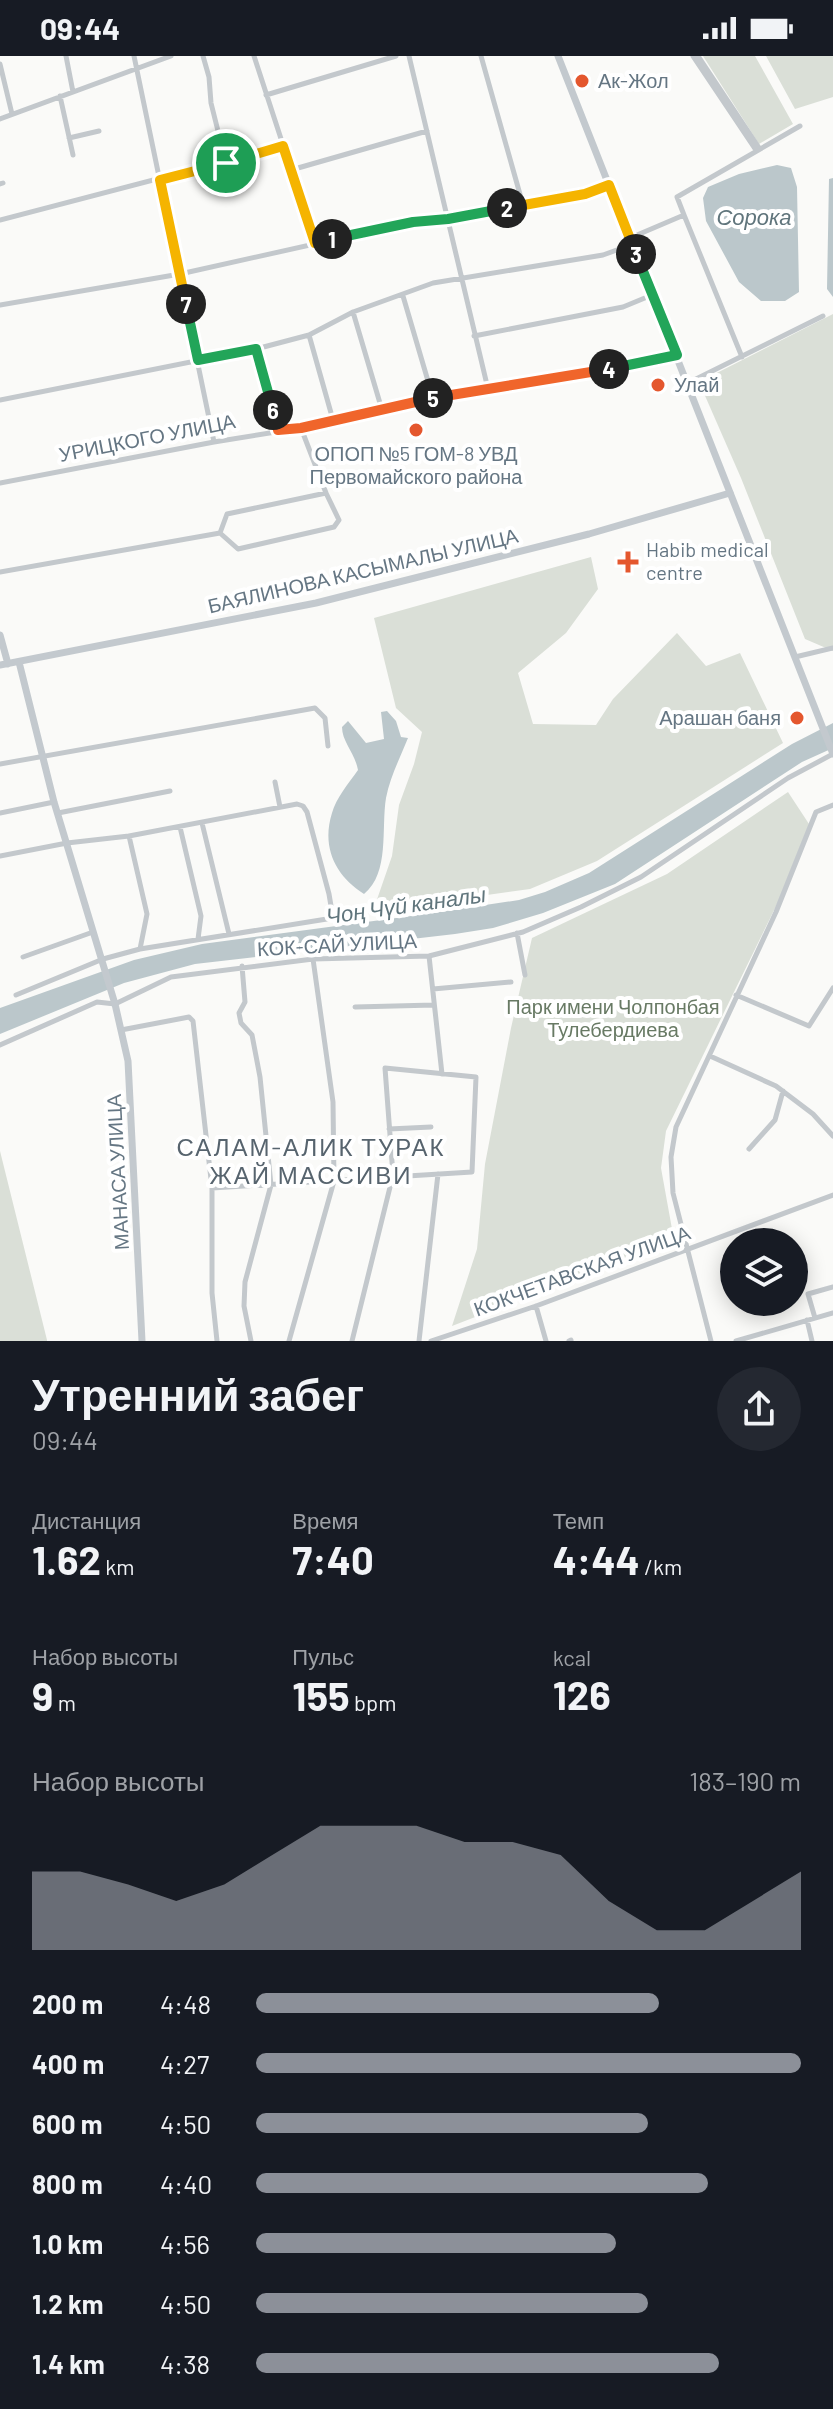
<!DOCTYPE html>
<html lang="ru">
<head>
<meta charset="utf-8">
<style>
  body { margin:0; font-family:Barlow,sans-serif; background:#242831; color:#f1f3f6; height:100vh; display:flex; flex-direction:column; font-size:30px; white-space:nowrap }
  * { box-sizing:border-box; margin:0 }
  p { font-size:26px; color:#9ea1a6 }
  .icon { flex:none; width:44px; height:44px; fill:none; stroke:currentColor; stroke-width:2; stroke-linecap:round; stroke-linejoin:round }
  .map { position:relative; height:1285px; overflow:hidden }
  .sheet { display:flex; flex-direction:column; background:#171b24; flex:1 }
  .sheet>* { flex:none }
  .buttons { position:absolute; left:720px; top:1172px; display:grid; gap:16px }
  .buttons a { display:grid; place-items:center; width:88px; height:88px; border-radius:50%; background:#171b24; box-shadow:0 4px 20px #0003; font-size:40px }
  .pin { position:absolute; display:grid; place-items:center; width:68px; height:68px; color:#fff; margin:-34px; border:4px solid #fff; border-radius:50%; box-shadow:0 2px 8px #0007 }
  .km { position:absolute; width:40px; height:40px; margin:-20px; border-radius:50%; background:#222; color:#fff; font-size:22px; line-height:40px; text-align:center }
  .round { display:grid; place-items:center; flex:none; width:84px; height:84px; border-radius:42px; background:#242831 }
  .head { display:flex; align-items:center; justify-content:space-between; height:136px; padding:0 32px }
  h1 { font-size:44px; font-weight:700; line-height:60px }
  .stats { display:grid; grid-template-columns:repeat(3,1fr); gap:12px; height:136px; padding:8px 32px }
  .stats div { display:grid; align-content:center }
  .stats b { font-size:40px; font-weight:700 }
  .stats small { font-size:22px; font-weight:400 }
  .stats p { font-size:22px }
  .chart { height:224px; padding:16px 32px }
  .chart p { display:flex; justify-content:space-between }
  .chart svg { width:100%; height:144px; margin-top:8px; fill:#8c9099; opacity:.7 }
  ul { padding:0 32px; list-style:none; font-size:26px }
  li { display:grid; grid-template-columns:128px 96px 1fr; align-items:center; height:60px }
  li i { height:20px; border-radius:10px; background:#8c9099 }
  .status { display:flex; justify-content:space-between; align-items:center; height:56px; padding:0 40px; background:#171b24; direction:ltr }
  .status svg { height:22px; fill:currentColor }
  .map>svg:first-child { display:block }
  .green { fill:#dadfd7 }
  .water { fill:#bbc7cb }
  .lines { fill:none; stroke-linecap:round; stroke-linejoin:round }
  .street { stroke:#c3c8cc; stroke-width:5 }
  .secondary { stroke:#c3c9ce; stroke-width:7 }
  .primary { stroke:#c3c9ce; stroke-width:7 }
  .split-1-casing { stroke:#fff; stroke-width:16 }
  .split-2-casing { stroke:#fff; stroke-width:16 }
  .split-3-casing { stroke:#fff; stroke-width:16 }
  .split-4-casing { stroke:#fff; stroke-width:16 }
  .split-5-casing { stroke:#fff; stroke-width:16 }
  .split-6-casing { stroke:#fff; stroke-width:16 }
  .split-7-casing { stroke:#fff; stroke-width:16 }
  .split-8-casing { stroke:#fff; stroke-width:16 }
  .split-1 { stroke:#f5b400; stroke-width:10 }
  .split-2 { stroke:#22a559; stroke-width:10 }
  .split-3 { stroke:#f5b400; stroke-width:10 }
  .split-4 { stroke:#22a559; stroke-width:10 }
  .split-5 { stroke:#f0652b; stroke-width:10 }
  .split-6 { stroke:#f0652b; stroke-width:10 }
  .split-7 { stroke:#22a559; stroke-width:10 }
  .split-8 { stroke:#f5b400; stroke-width:10 }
  .poi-dot { fill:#e4572e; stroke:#fff; stroke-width:3 }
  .labels { text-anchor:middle; stroke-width:8; stroke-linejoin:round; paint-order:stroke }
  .poi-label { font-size:20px; fill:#657683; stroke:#fff; text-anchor:start }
  .street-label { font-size:20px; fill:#657683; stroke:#fff }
  .park-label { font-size:20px; fill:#687a64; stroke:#fff }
  .water-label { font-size:22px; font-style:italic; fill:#60757c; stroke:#fff }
  .quarter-label { font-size:24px; letter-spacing:2px; fill:#57646e; stroke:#fff }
</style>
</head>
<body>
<div class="status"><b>09:44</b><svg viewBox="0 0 49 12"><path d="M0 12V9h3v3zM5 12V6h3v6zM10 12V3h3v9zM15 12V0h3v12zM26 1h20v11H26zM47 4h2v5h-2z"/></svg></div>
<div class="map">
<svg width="833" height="1285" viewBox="0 0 833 1285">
  <rect width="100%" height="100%" fill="#fafaf8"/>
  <path class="green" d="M703,0H755L793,68L759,88Z
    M766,0H833V41L795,53Z
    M833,258V595L805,583L741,422L699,326Z
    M591,501L598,533L566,577L518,617L533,668L596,669L613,643L677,577L706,610L740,597L783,687L597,805L530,833L373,855L392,800L399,749L414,708L422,676L396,652L374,562Z
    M788,736L809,768L778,846L666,1075L661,1112L674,1184L452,1270L477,1193L485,1108L511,972L532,882L667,818Z
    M0,1095L47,1284V1285H0Z"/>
  <path class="water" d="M777,109L791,112L797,131L799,236L785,245H761L739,226L706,165L703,142L708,131L739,118Z
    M833,122V241L827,233L829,123Z
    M387,655L396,665L401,681L408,682C400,702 390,721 386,742C381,772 390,817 364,838C336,820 321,792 332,757C336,742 349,727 358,714C355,697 342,686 342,671L348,665L366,687L384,683L381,656Z
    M833,667V692L802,706L615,828L543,857L493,872L455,878L195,908L124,927L0,978V952L134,904L202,888L426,858L519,844L545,836L589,817L792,688Z"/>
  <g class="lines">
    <path class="street" d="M66,0L73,36
      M134,0L214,386
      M203,0L209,21L211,47L226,107
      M254,0L315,187
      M409,0L488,333
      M481,0L523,149
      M693,0L756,94
      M698,0L759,92
      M0,8L12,58
      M266,39L396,0
      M60,40L73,99
      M0,63L171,0
      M69,82L99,75
      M291,114L427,75
      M0,128L3,127
      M684,159L677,141L800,70
      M0,164L283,90
      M630,182L684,159L742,301
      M403,240L433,342
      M0,249L180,218L413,166L448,163L585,138L609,129
      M353,256L382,354
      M309,279L333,364
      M474,280L623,251L652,239
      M256,293L278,374
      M688,327L823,260
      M0,344L256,293L309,279L353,256L433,227L603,199L633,188
      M301,372L326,437
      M0,427L214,386L301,372L433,342L551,324L677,299
      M326,437L339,464L334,471L238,493L220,477L227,458Z
      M0,516L220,477
      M795,601L833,592
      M0,708L315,652L325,662L328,690
      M275,726L280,751
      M0,757L54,746
      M58,757L170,735
      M202,767L229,878
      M180,771L201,860L198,883
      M129,780L147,858L140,893
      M0,800L67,787L129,780L297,748L303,750L307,756L329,838L333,862L140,893L103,903L16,939
      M517,877L525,919
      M429,900L442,1018
      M23,901L93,876
      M242,910L245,946L239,957L241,967L252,979L260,1021L271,1129L245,1226L244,1250L251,1285
      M433,933L511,926
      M736,939L809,970L833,932
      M355,951L434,949
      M121,974L189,961L193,965L212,1132V1237L217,1285
      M0,989L97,946L115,948L171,921L313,903L429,900L523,876L581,851L641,821L788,722L833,698
      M710,1000L776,1030L813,1058L833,1080
      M389,1073L431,1071
      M749,1093L775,1064L783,1035
      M212,1132L472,1116L476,1021L385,1012L393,1119L352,1285
      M536,1250L546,1285
      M815,1262L808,1238L833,1231
      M807,1264L812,1285
      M289,1285L334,1125L333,1046L313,903
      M419,1285L438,1118
      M431,1285L536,1250L833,1139
      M569,1285L571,1284
      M711,1285L673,1137L671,1101L676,1071L776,856L816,756L833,749
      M736,1285L833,1257"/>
    <path class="secondary" d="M0,579L8,608
      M19,606L54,746L115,948L128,1005L142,1285
      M0,609L316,547L589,478L730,437"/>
    <path class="primary" d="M558,0L833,698"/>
  </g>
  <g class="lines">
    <defs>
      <path id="split-1" d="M226,107L283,90L315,187L332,183"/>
      <path id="split-2" d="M332,183L413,166L448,163L507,152"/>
      <path id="split-3" d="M507,152L585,138L609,129L636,198"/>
      <path id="split-4" d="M609,313L677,299L636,198"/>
      <path id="split-5" d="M433,342L609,313"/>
      <path id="split-6" d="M273,354L278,374L301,372L433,342"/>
      <path id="split-7" d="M186,248L198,304L256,293L273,354"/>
      <path id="split-8" d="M186,248L160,124L226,107"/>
    </defs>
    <use href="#split-1" class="split-1-casing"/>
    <use href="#split-2" class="split-2-casing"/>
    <use href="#split-3" class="split-3-casing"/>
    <use href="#split-4" class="split-4-casing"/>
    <use href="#split-5" class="split-5-casing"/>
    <use href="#split-6" class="split-6-casing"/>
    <use href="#split-7" class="split-7-casing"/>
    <use href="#split-8" class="split-8-casing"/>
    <use href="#split-1" class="split-1"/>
    <use href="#split-2" class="split-2"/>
    <use href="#split-3" class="split-3"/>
    <use href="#split-4" class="split-4"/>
    <use href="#split-5" class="split-5"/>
    <use href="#split-6" class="split-6"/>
    <use href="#split-7" class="split-7"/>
    <use href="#split-8" class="split-8"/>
  </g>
  <g class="poi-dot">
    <circle cx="582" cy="25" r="8"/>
    <circle cx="658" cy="329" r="8"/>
    <circle cx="416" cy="374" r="8"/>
    <path d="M624 494h8v8h8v8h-8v8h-8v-8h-8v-8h8z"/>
    <circle cx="797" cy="662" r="8"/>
  </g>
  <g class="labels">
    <g class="poi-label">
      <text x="598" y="32">Ак-Жол</text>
      <text x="674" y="336">Улай</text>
      <text x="416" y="405" text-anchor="middle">ОПОП №5 ГОМ-8 УВД<tspan x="416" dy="23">Первомайского района</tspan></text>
      <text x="646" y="501">Habib medical<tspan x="646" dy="23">centre</tspan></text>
      <text x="781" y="669" text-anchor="end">Арашан баня</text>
    </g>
    <g class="street-label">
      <text transform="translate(147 382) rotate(-11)" y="7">УРИЦКОГО УЛИЦА</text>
      <text transform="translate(363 515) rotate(-13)" y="7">БАЯЛИНОВА КАСЫМАЛЫ УЛИЦА</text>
      <text transform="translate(337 889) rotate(-3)" y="7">КОК-САЙ УЛИЦА</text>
      <text transform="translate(118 1116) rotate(-93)" y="7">МАНАСА УЛИЦА</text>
      <text transform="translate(582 1215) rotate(-20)" y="7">КОКЧЕТАВСКАЯ УЛИЦА</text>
    </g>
    <g class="park-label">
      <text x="613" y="958">Парк имени Чолпонбая<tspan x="613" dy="23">Тулебердиева</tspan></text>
    </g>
    <g class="water-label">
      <text x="754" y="169">Сорока</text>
      <text transform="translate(406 849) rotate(-8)" y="8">Чоң Чүй каналы</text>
    </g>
    <g class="quarter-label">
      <text x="311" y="1100">САЛАМ-АЛИК ТУРАК<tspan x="311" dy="28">ЖАЙ МАССИВИ</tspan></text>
    </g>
  </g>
</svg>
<div class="buttons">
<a><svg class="icon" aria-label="layers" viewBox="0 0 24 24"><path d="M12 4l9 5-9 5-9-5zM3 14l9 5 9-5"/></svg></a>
</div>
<div class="pin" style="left:226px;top:107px;background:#1e9e55"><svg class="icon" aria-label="arrive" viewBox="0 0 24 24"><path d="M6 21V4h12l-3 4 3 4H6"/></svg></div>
<b class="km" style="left:332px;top:183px">1</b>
<b class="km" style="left:507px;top:152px">2</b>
<b class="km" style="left:636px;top:198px">3</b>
<b class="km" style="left:609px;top:313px">4</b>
<b class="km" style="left:433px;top:342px">5</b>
<b class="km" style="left:273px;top:354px">6</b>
<b class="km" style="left:186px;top:248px">7</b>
</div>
<section class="sheet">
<div class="head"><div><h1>Утренний забег</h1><p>09:44</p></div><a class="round"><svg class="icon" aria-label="share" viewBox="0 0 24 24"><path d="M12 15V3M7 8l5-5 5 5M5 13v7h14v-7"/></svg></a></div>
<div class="stats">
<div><p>Дистанция</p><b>1.62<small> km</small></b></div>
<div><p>Время</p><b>7:40</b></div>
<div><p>Темп</p><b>4:44<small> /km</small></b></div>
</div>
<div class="stats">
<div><p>Набор высоты</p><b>9<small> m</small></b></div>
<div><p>Пульс</p><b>155<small> bpm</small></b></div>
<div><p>kcal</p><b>126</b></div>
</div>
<div class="chart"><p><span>Набор высоты</span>183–190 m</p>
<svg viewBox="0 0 160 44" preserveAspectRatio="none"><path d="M0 44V20L10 20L20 24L30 29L40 24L50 15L60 6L70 6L80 6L90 11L100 11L110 15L120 29L130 38L140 38L150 29L160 20V44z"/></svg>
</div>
<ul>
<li><b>200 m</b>4:48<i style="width:74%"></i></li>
<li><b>400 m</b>4:27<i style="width:100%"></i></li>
<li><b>600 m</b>4:50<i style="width:72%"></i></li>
<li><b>800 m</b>4:40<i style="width:83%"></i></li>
<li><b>1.0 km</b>4:56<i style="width:66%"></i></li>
<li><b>1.2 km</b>4:50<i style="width:72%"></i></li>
<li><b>1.4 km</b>4:38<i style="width:85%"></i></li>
</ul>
</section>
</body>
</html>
